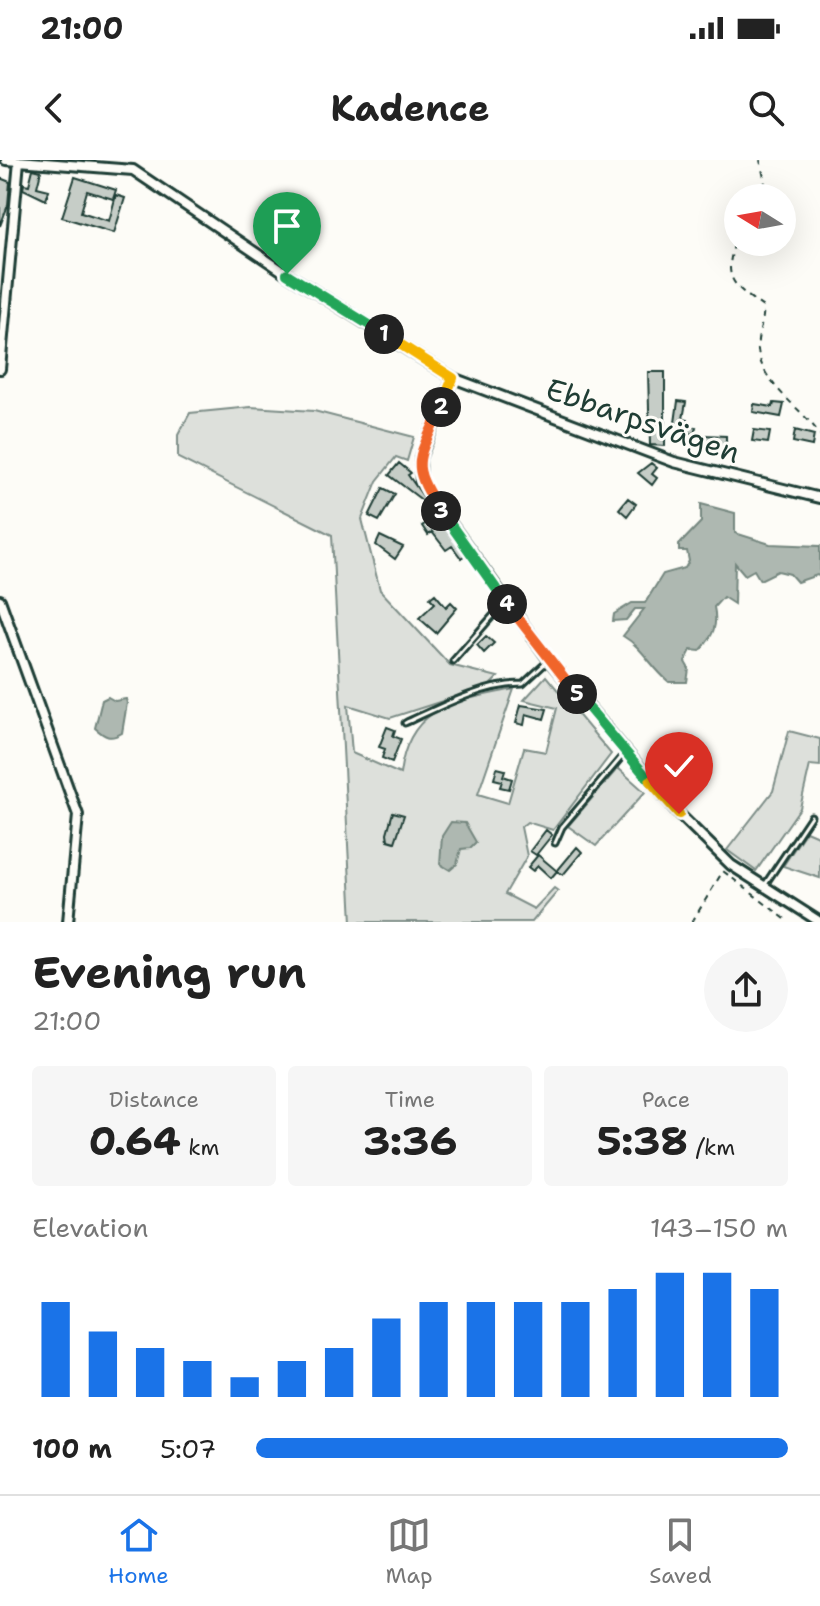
<!DOCTYPE html>
<html lang="en">
<head>
<meta charset="utf-8">
<style>
  body { margin:0; font-family:"Shantell Sans",sans-serif; background:#f6f6f6; color:#222; height:100vh; display:flex; flex-direction:column; font-size:30px; white-space:nowrap }
  * { box-sizing:border-box; margin:0 }
  p { font-size:26px; color:#767676 }
  .icon { flex:none; width:44px; height:44px; fill:none; stroke:currentColor; stroke-width:2; stroke-linecap:round; stroke-linejoin:round }
  .map { position:relative; height:762px; overflow:hidden }
  .panel { display:flex; flex-direction:column; background:#fff; flex:1 }
  .panel>* { flex:none }
  .needle { width:52px; rotate:281deg }
  .buttons { position:absolute; left:724px; top:24px; display:grid; gap:16px }
  .buttons a { display:grid; place-items:center; width:72px; height:72px; border-radius:50%; background:#fff; box-shadow:0 8px 32px #0002; font-size:40px }
  .pin { position:absolute; display:grid; place-items:center; width:68px; height:68px; color:#fff; margin:-82px -34px; border-radius:50% 50% 50% 0; rotate:-45deg; box-shadow:0 0 8px #0007 }
  .pin .icon { rotate:45deg }
  .km { position:absolute; width:40px; height:40px; margin:-20px; border-radius:50%; background:#222; color:#fff; font-size:22px; line-height:40px; text-align:center }
  .round { display:grid; place-items:center; flex:none; width:84px; height:84px; border-radius:42px; background:#f6f6f6 }
  .head { display:flex; align-items:center; justify-content:space-between; height:136px; padding:0 32px }
  h1 { font-size:44px; font-weight:700; line-height:60px }
  .metrics { display:grid; grid-template-columns:repeat(3,1fr); gap:12px; height:136px; padding:8px 32px }
  .metrics div { display:grid; align-content:center; border-radius:8px; background:#f6f6f6; text-align:center }
  .metrics b { font-size:40px; font-weight:700 }
  .metrics small { font-size:22px; font-weight:400 }
  .metrics p { font-size:22px }
  .chart { height:224px; padding:16px 32px }
  .chart p { display:flex; justify-content:space-between }
  .chart svg { width:100%; height:144px; margin-top:8px; stroke:#1a73e8; stroke-width:6 }
  ul { padding:0 32px; list-style:none; font-size:26px }
  li { display:grid; grid-template-columns:128px 96px 1fr; align-items:center; height:60px }
  li i { height:20px; border-radius:10px; background:#1a73e8 }
  .status { display:flex; justify-content:space-between; align-items:center; height:56px; padding:0 40px; background:#fff; direction:ltr }
  .status svg { height:22px; fill:currentColor }
  header { display:flex; justify-content:space-between; align-items:center; height:104px; padding:0 32px; background:#fff; font-size:36px; font-weight:700 }
  .menu { display:flex; justify-content:space-around; align-items:center; height:112px; border-top:2px solid #e0e0e0; background:#fff; font-size:22px; color:#767676 }
  .menu a { display:grid; justify-items:center; gap:4px }
  .menu .current { color:#1a73e8 }
  .map>svg:first-child { display:block }
  .green { fill:#dde0db; stroke:#7e8e88; stroke-width:2 }
  .water { fill:#aeb8b1; stroke:#75877f; stroke-width:2 }
  .building { fill:#c6cdc7; stroke:#1f3d34; stroke-width:2 }
  .lines { fill:none; stroke-linecap:round; stroke-linejoin:round }
  .service-casing { stroke:#1f3d34; stroke-width:9 }
  .tertiary-casing { stroke:#1f3d34; stroke-width:14 }
  .path { stroke:#1f3d34; stroke-width:2; stroke-dasharray:6 6; stroke-linecap:butt }
  .service { stroke:#fdfcf7; stroke-width:3 }
  .tertiary { stroke:#fdfcf7; stroke-width:8 }
  .split-1-casing { stroke:#fff; stroke-width:16 }
  .split-2-casing { stroke:#fff; stroke-width:16 }
  .split-3-casing { stroke:#fff; stroke-width:16 }
  .split-4-casing { stroke:#fff; stroke-width:16 }
  .split-5-casing { stroke:#fff; stroke-width:16 }
  .split-6-casing { stroke:#fff; stroke-width:16 }
  .split-7-casing { stroke:#fff; stroke-width:16 }
  .split-1 { stroke:#22a559; stroke-width:10 }
  .split-2 { stroke:#f5b400; stroke-width:10 }
  .split-3 { stroke:#f0652b; stroke-width:10 }
  .split-4 { stroke:#22a559; stroke-width:10 }
  .split-5 { stroke:#f0652b; stroke-width:10 }
  .split-6 { stroke:#22a559; stroke-width:10 }
  .split-7 { stroke:#f5b400; stroke-width:10 }
  .labels { text-anchor:middle; stroke-width:6; stroke-linejoin:round; paint-order:stroke }
  .street-label { font-size:30px; fill:#1f3d34; stroke:#fdfcf7 }
</style>
</head>
<body>
<div class="status"><b>21:00</b><svg viewBox="0 0 49 12"><path d="M0 12V9h3v3zM5 12V6h3v6zM10 12V3h3v9zM15 12V0h3v12zM26 1h20v11H26zM47 4h2v5h-2z"/></svg></div>
<header><svg class="icon" aria-label="back" viewBox="0 0 24 24"><path d="M15 5l-7 7 7 7"/></svg>Kadence<svg class="icon" aria-label="search" viewBox="0 0 24 24"><circle cx="10" cy="10" r="6"/><path d="M15 15l6 6"/></svg></header>
<div class="map">
<svg width="820" height="762" viewBox="0 0 820 762">
  <rect width="100%" height="100%" fill="#fdfcf7"/>
  <filter id="ink" filterUnits="userSpaceOnUse"><feTurbulence type="fractalNoise" baseFrequency=".0125" numOctaves="2"/><feDisplacementMap in="SourceGraphic" scale="16" xChannelSelector="R" yChannelSelector="G"/><feConvolveMatrix kernelMatrix="1 2 1 2 8 2 1 2 1" color-interpolation-filters="sRGB"/></filter>
  <g filter="url(#ink)">
    <path class="green" d="M251,247L314,251L414,277L407,301L396,297L377,321L362,359L380,430L450,505L498,517L489,526L390,558L348,545L352,593L400,614C409,544 455,542 514,529L478,634L508,643L524,588L546,592L557,548L524,540L546,516L611,594L553,670L527,662L521,667L527,696L505,734L534,749L554,728L558,731L532,762H352L332,375L178,298V275L190,253Z
      M789,571L820,579V606L810,605L800,648L756,711L727,690L773,631Z
      M618,608L645,632L596,686L568,666Z
      M806,671L820,677V718L783,706Z"/>
    <path class="water" d="M701,344L735,353V373L770,384L820,386V417L817,415L797,422L790,414L778,411L760,420L754,410L745,415L735,403L734,444L723,437L714,447C718,466 713,476 700,491L691,490L685,502L689,509L687,522H669C651,507 642,487 623,476L644,449H635L626,460L613,461L614,454L632,443H645L663,414L685,408L689,401L687,391H679V385L701,362Z
      M108,537L115,541L126,539L127,543L122,573C110,580 105,577 95,568L102,540Z
      M451,662L465,663L476,682L470,688L461,689L457,704L450,710L440,704L442,676Z"/>
    <path class="building" d="M33,9L41,11L37,27L49,30L46,40L23,29L24,24L29,25Z
      M75,17L116,30L113,39L87,31L81,52L109,61L116,35L125,38L114,73L62,57Z
      M0,18L10,22L8,45L0,66Z
      M648,212H665V286L650,285Z
      M678,241L686,242L683,259L688,260L687,266L696,267L694,274L674,270Z
      M774,243L784,244L781,257L753,252L754,244L773,247Z
      M754,270L770,272L768,283L752,281Z
      M795,270L814,275L812,286L793,282Z
      M703,275L726,276V289L702,288Z
      M399,303L411,313L408,315L425,339L423,341L389,315Z
      M651,303L657,308L652,314L657,318L652,325L638,313Z
      M383,328L395,334L379,361L369,356Z
      M628,338L636,344L627,356L619,349Z
      M436,356L465,395L461,398L452,386L446,390L432,372L428,375L422,366Z
      M380,376L403,387L395,399L376,385Z
      M435,434L446,447L451,442L457,448L436,473L419,458L435,443L430,438Z
      M486,476L494,483L484,493L477,485Z
      M521,545L547,549L544,559L526,554L524,565L516,563Z
      M387,567L395,570L393,576L401,579L392,602L382,598L385,589L379,587Z
      M497,608L505,610L503,616L512,619L509,629L500,627L502,621L494,619Z
      M393,652L404,655L395,682L388,680L387,673Z
      M546,670L552,675L536,695L530,691Z
      M577,687L582,692L563,715L557,711Z
      M538,695L557,711L551,718L538,706L533,711L528,707Z"/>
    <g class="lines">
      <defs>
        <path id="service" d="M453,501L505,442
          M405,563C440,547 483,524 523,524L549,500
          M555,683L562,667L625,593
          M764,726L811,656"/>
        <path id="tertiary" d="M6,0L133,10L287,114L453,218L674,302L820,338
          M0,209L19,1
          M453,218L420,298L421,322L549,500L679,654L731,705L820,762
          M0,440L78,655L68,762"/>
      </defs>
      <use href="#service" class="service-casing"/>
      <use href="#tertiary" class="tertiary-casing"/>
      <path class="path" d="M757,38L765,22L760,0
        M738,72C724,116 726,121 763,147C765,162 756,174 758,190C762,226 802,247 820,275
        M692,762L723,711L789,762"/>
      <use href="#service" class="service"/>
      <use href="#tertiary" class="tertiary"/>
    </g>
  </g>
  <g class="lines" filter="url(#ink)">
    <defs>
      <path id="split-1" d="M287,114L384,174"/>
      <path id="split-2" d="M384,174L453,218L441,247"/>
      <path id="split-3" d="M441,351C406,301 420,299 441,247"/>
      <path id="split-4" d="M441,351L507,444"/>
      <path id="split-5" d="M507,444L577,534"/>
      <path id="split-6" d="M577,534L650,621"/>
      <path id="split-7" d="M650,621L679,654"/>
    </defs>
    <use href="#split-1" class="split-1-casing"/>
    <use href="#split-2" class="split-2-casing"/>
    <use href="#split-3" class="split-3-casing"/>
    <use href="#split-4" class="split-4-casing"/>
    <use href="#split-5" class="split-5-casing"/>
    <use href="#split-6" class="split-6-casing"/>
    <use href="#split-7" class="split-7-casing"/>
    <use href="#split-1" class="split-1"/>
    <use href="#split-2" class="split-2"/>
    <use href="#split-3" class="split-3"/>
    <use href="#split-4" class="split-4"/>
    <use href="#split-5" class="split-5"/>
    <use href="#split-6" class="split-6"/>
    <use href="#split-7" class="split-7"/>
  </g>
  <g class="labels">
    <g class="street-label">
      <text transform="translate(643 261) rotate(19)" y="10">Ebbarpsvägen</text>
    </g>
  </g>
</svg>
<div class="buttons">
<a><svg class="needle" viewBox="-14 -14 28 28"><path d="M0-13l5 13h-10z" fill="#e53935"/><path d="M0 13l5-13h-10z" fill="#767676"/></svg></a>
</div>
<div class="pin" style="left:287px;top:114px;background:#1e9e55"><svg class="icon" aria-label="arrive" viewBox="0 0 24 24"><path d="M6 21V4h12l-3 4 3 4H6"/></svg></div>
<div class="pin" style="left:679px;top:654px;background:#d93025"><svg class="icon" aria-label="check" viewBox="0 0 24 24"><path d="M5 12l5 5 9-10"/></svg></div>
<b class="km" style="left:384px;top:174px">1</b>
<b class="km" style="left:441px;top:247px">2</b>
<b class="km" style="left:441px;top:351px">3</b>
<b class="km" style="left:507px;top:444px">4</b>
<b class="km" style="left:577px;top:534px">5</b>
</div>
<section class="panel">
<div class="head"><div><h1>Evening run</h1><p>21:00</p></div><a class="round"><svg class="icon" aria-label="share" viewBox="0 0 24 24"><path d="M12 15V3M7 8l5-5 5 5M5 13v7h14v-7"/></svg></a></div>
<div class="metrics">
<div><p>Distance</p><b>0.64<small> km</small></b></div>
<div><p>Time</p><b>3:36</b></div>
<div><p>Pace</p><b>5:38<small> /km</small></b></div>
</div>
<div class="chart"><p><span>Elevation</span>143–150 m</p>
<svg viewBox="0 0 160 44" preserveAspectRatio="none"><path d="M5 44V15M15 44V24M25 44V29M35 44V33M45 44V38M55 44V33M65 44V29M75 44V20M85 44V15M95 44V15M105 44V15M115 44V15M125 44V11M135 44V6M145 44V6M155 44V11"/></svg>
</div>
<ul>
<li><b>100 m</b>5:07<i style="width:100%"></i></li>
</ul>
</section>
<nav class="menu">
<a class="current"><svg class="icon" aria-label="home" viewBox="0 0 24 24"><path d="M3 11l9-7 9 7M6 9v11h12V9"/></svg>Home</a>
<a><svg class="icon" aria-label="map" viewBox="0 0 24 24"><path d="M3 6l6-2 6 2 6-2v14l-6 2-6-2-6 2zM9 4v14M15 6v14"/></svg>Map</a>
<a><svg class="icon" aria-label="saved" viewBox="0 0 24 24"><path d="M7 4h10v16l-5-4-5 4z"/></svg>Saved</a>
</nav>
</body>
</html>
